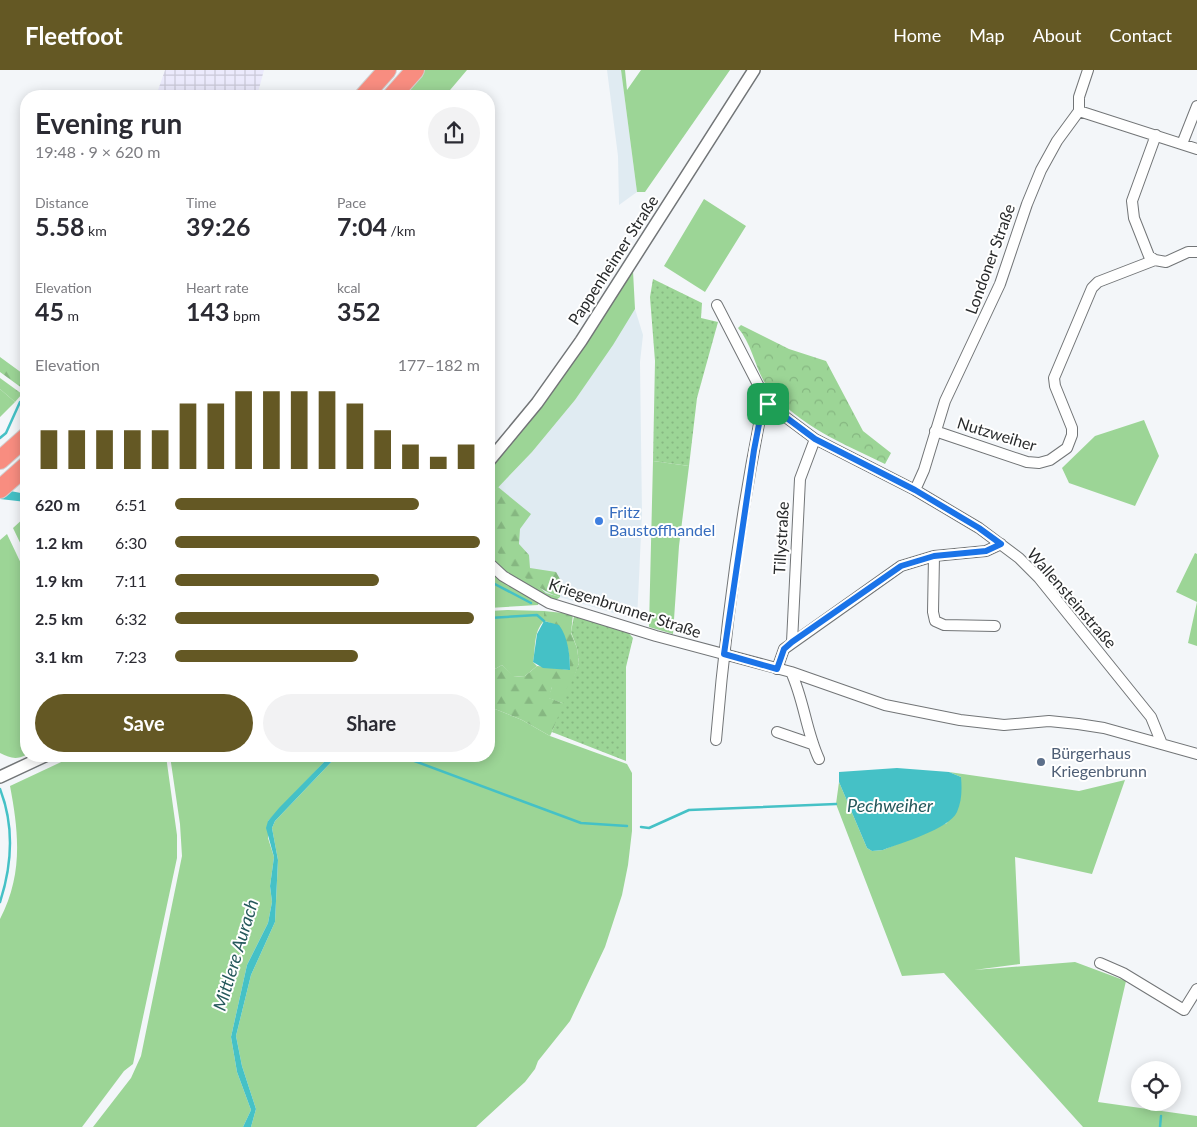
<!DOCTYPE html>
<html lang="en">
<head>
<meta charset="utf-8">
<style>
  body { margin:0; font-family:Lato,sans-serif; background:#f2f2f3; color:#2b2b33; height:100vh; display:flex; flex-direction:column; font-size:19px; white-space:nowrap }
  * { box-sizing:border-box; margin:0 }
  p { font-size:16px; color:#7c7c81 }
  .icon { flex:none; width:28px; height:28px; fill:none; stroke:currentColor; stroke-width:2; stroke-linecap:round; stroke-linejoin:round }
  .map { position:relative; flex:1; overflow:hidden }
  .drawer { position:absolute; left:20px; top:20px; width:475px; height:672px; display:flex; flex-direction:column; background:#fff; border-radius:20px; box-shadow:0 2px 12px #0003 }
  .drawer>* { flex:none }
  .buttons { position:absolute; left:1131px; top:991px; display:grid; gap:10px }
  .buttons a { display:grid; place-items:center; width:50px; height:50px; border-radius:50%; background:#fff; box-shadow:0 2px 12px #0003; font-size:25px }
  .pin { position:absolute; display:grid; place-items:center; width:42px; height:42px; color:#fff; margin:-21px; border-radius:10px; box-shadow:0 2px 8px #0006 }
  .round { display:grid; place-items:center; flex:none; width:52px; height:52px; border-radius:26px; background:#f2f2f3 }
  .headline { display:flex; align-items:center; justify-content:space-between; height:85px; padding:0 15px }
  h1 { font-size:28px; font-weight:700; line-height:38px }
  .stats { display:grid; grid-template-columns:repeat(3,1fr); gap:8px; height:85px; padding:5px 15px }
  .stats div { display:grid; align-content:center }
  .stats b { font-size:25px; font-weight:700 }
  .stats small { font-size:14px; font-weight:400 }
  .stats p { font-size:14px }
  .chart { height:140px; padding:10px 15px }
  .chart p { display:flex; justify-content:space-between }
  .chart svg { width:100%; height:90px; margin-top:5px; stroke:#645824; stroke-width:6 }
  .primary-button { display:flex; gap:10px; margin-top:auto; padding:10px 15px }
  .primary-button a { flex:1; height:58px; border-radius:30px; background:#645824; color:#fff; font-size:20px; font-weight:700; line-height:58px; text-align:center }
  .primary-button a+a { background:#f2f2f3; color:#2b2b33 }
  ul { padding:0 15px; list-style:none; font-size:16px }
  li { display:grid; grid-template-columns:80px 60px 1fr; align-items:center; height:38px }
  li i { height:12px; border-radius:6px; background:#645824 }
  header { display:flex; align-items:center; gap:30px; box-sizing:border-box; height:70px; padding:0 25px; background:#645824; color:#fff }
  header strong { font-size:24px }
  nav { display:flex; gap:28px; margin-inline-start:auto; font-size:18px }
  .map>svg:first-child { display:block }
  .built { fill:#e0ebf2 }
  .industrial { fill:url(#industrial-grid) }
  .grass { fill:#9cd596 }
  .forest { fill:url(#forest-firs) }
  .park { fill:url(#park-crowns) }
  .garden { fill:url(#garden-dots) }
  .water { fill:#45c1c6 }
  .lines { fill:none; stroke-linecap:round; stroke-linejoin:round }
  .stream { stroke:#45c1c6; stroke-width:2.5 }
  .minor-casing { stroke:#727577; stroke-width:12 }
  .tertiary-casing { stroke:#727577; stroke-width:14 }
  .motorway-casing { stroke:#d0d0d0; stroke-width:20 }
  .minor { stroke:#fff; stroke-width:10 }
  .tertiary { stroke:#fff; stroke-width:11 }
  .motorway { stroke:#f88d80; stroke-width:18 }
  .route-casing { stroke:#fff; stroke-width:10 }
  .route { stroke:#1a73e8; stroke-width:6 }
  .shop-dot { fill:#3f7fe0; stroke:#fff; stroke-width:2 }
  .service-dot { fill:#5c6f8a; stroke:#fff; stroke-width:2 }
  .labels { text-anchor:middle; stroke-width:4; stroke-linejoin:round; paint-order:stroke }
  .street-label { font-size:16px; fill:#282a2b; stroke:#fff }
  .shop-label { font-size:16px; fill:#366cbe; stroke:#fff; text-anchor:start }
  .service-label { font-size:16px; fill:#4e5e75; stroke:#fff; text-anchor:start }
  .water-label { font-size:18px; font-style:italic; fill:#26595c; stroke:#fff }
</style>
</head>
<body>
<header>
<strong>Fleetfoot</strong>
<nav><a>Home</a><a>Map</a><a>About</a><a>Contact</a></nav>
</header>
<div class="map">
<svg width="1197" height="1057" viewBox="0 0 1197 1057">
  <defs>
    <pattern id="industrial-grid" width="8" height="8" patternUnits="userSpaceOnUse" patternTransform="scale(1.25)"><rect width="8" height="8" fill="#ebeafc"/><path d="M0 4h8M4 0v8" fill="none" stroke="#cac9d8"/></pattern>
    <pattern id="forest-firs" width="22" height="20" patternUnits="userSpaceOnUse" patternTransform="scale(1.25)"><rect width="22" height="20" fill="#9cd596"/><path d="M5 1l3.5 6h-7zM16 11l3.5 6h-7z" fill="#86b781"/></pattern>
    <pattern id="park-crowns" width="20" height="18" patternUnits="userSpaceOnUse" patternTransform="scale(1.25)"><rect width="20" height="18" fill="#9cd596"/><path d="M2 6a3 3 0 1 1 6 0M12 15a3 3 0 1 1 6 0" fill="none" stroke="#86b781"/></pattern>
    <pattern id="garden-dots" width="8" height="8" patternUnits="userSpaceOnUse" patternTransform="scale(1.25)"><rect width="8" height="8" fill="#9cd596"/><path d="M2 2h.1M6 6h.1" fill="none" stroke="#86b781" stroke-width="1.8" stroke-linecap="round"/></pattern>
  </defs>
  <rect width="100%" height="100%" fill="#f3f6f9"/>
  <path class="built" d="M607,0H621L637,122L619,135L618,86Z
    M635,239L643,265L640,292L642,444L637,550L546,523L489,472V427L532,382L575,330Z"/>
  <path class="industrial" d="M165,0H264L257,26H156Z"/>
  <path class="grass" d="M424,0H467L445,26H401Z
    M621,0H625L627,20L641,0H730L645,122H637Z
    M704,129L746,156L705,222L664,196Z
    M633,201L635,239L613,275L575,330L532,382L489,427V398L543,333Z
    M0,319L15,332L0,347Z
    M1144,350L1159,386L1135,436L1069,413L1062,398L1095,366Z
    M653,391L689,396L679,476L673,564L649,557Z
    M26,446V485L13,458Z
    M7,464L26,504V685C16,690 10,688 0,683V470Z
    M489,472L546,523L560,527L556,530C531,520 510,506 489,488Z
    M1195,483L1197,484V576L1188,573L1197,532L1176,522Z
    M489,498L539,532L538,535L489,538Z
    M507,540L544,541V551C533,562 536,578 533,592L537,596L525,606L513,607L502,595L495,599V639L522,650L550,666L627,694L632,703V761L628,795L622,825L605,877L570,951L538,991L535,999L525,1012L476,1057H251L256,1039L242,996L236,966L251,905L275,852L278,790L272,758L275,751L337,686H489V541Z
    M574,593H579L565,634L548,628L552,617Z
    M74,686H166L177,765V788L133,994L124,1001L82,1057H0V849C23,805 19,763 10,716Z
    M170,686H330L268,751V768L274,787L270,816L272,832L268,853L247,895L231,967L237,1002L251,1040L243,1057H93L131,1008L141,986L182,786L180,754Z
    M949,702L1079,721L1125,710L1092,804L1015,787L1020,894L974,900L1075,892L1126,911L1098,1032L1197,1046V1057H1083L944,903L902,906L836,734L839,712L867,778L872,781L883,780L947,753L961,707Z"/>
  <path class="forest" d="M0,287L26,306V321L0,302Z
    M0,308L22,324L15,332L0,319Z
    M498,417L531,444L520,459L519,474L529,485L530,498L556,502L560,509V527C536,520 504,492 489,472V427Z
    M544,541L573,544L571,563L577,578L579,593H574L567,618L563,621L552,617L549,628L565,634L550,666L522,650L495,639V599L502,595L514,607L525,606L537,596L570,600C570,581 566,555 544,551Z"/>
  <path class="park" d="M741,255L789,279L826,291L863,361L891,383L885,394C844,374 799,356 769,319C755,301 753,275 738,258Z"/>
  <path class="garden" d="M653,209L702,233L701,248L718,252L697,328L689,396L653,391L655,291L650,227Z
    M574,546L626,560L633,568L626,597V691L552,662L579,593L577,578L571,562Z"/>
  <path class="water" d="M0,419L26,424V432L0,429Z
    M544,551L559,555C568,567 570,585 570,600L543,598L533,592L537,564Z
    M330,686H337L275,751L272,758L278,790L275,852L251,905L236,966L242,996L256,1039L251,1057H243L251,1040L237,1002L231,967L247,895L268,853L272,832L270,816L274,787L266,758L268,751L279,738Z
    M897,698L949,702L961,707C962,719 962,731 957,742C949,759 901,773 883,780L872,781L867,778L839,712V702Z"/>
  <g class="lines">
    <path class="stream" d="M0,368L6,363L20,332
      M489,511L531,533
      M489,548L537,545L544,551
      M401,686L581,753L627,756
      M0,719C14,755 12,795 0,832
      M641,757L649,758L689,740L836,734
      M1160,1057L1161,1046"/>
    <defs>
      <path id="minor" d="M1079,41L1197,79
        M1182,74L1197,36
        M1155,190L1149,186L1134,148L1132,131L1156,65
        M717,235L768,334L815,369L915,420L979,458L1019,488L1039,508L1151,647L1162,674
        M935,361L1027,392L1039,393L1050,390L1067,378L1072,365V358L1055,316L1054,308L1092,218L1098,212L1155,190L1166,192L1188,182H1197
        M915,420L924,400L945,331L1000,214L1027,134L1041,100L1057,71L1079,41V27L1088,0
        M934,486L933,542L935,551L944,555L995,556
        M489,493L503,506L549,533L656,566L791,602L885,635L960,650L1004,655L1049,651L1078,654L1104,658L1197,684
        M792,572L800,409L815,369
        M777,599L784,579L901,496L934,486L986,481L1001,474
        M791,602C804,630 806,661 819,689
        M777,662L812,674
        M716,670C725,562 739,455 760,349L768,334
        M1100,893L1123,903L1184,940L1197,919"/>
      <path id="tertiary" d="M489,391L537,333L581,271L754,0
        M0,707L45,686"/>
      <path id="motorway" d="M364,26L387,0
        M392,26L415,0
        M0,390L26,367
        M0,419L26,396"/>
    </defs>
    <use href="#minor" class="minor-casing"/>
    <use href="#tertiary" class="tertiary-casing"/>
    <use href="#motorway" class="motorway-casing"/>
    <use href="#minor" class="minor"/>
    <use href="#tertiary" class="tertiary"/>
    <use href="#motorway" class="motorway"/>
  </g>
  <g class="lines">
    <defs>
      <path id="route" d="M768,334L815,369L915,420L979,458L1001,474L986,481L934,486L901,496L792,572L784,579L777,599L724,584L754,380L760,349Z"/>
    </defs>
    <use href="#route" class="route-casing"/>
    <use href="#route" class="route"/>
  </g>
  <circle class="shop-dot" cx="599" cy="451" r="5"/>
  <circle class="service-dot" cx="1041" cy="692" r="5"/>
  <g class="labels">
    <g class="street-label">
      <text transform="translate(990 189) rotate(-70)" y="6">Londoner Straße</text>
      <text transform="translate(613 190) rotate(-57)" y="6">Pappenheimer Straße</text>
      <text transform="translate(997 364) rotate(17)" y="6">Nutzweiher</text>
      <text transform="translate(781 468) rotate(-87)" y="6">Tillystraße</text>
      <text transform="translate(1072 528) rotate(49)" y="6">Wallensteinstraße</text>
      <text transform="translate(625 538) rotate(18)" y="6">Kriegenbrunner Straße</text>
    </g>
    <g class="shop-label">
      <text x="609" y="448">Fritz<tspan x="609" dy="18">Baustoffhandel</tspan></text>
    </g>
    <g class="service-label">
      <text x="1051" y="689">Bürgerhaus<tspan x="1051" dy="18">Kriegenbrunn</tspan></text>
    </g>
    <g class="water-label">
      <text x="890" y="742">Pechweiher</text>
      <text transform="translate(236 885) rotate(-73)" y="6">Mittlere Aurach</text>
    </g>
  </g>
</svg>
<div class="buttons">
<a><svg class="icon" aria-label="locate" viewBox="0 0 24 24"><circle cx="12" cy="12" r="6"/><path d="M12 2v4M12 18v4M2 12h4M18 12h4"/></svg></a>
</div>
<div class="pin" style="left:768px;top:334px;background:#1e9e55"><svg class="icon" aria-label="arrive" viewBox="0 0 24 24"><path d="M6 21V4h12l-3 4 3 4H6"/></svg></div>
<section class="drawer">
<div class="headline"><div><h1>Evening run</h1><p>19:48 · 9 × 620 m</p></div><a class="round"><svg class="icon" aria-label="share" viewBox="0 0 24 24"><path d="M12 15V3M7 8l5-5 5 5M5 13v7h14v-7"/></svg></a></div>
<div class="stats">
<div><p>Distance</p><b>5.58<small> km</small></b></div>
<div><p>Time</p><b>39:26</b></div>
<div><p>Pace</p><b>7:04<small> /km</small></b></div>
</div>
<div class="stats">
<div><p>Elevation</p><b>45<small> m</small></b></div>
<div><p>Heart rate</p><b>143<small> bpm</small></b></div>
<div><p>kcal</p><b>352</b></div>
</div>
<div class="chart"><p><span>Elevation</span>177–182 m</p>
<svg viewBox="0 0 160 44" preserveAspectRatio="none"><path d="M5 44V25M15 44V25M25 44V25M35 44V25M45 44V25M55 44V12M65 44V12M75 44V6M85 44V6M95 44V6M105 44V6M115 44V12M125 44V25M135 44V32M145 44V38M155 44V32"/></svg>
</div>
<ul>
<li><b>620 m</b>6:51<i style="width:80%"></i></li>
<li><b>1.2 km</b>6:30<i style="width:100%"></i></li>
<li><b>1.9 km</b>7:11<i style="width:67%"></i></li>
<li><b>2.5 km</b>6:32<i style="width:98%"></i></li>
<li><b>3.1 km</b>7:23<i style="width:60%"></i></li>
</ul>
<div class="primary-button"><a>Save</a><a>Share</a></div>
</section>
</div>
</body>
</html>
